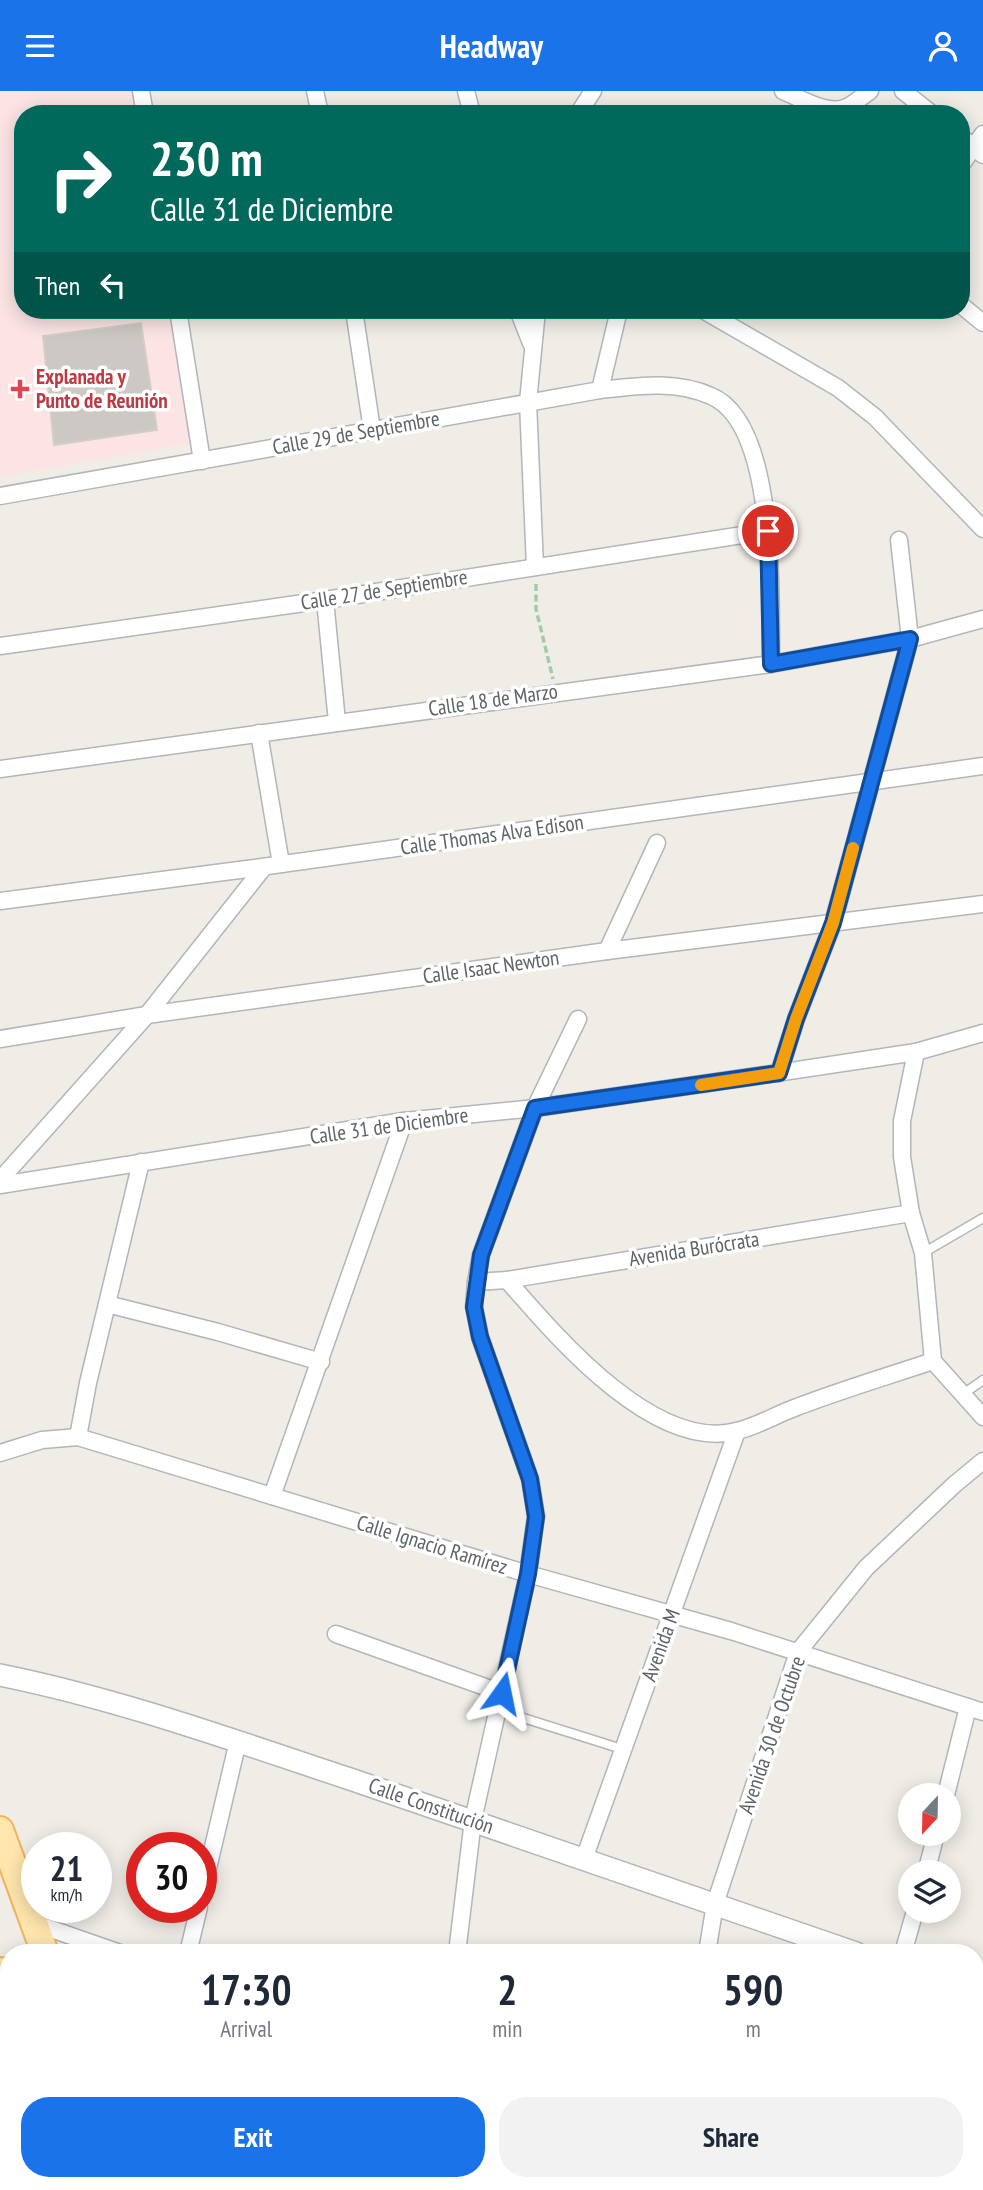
<!DOCTYPE html>
<html lang="en">
<head>
<meta charset="utf-8">
<style>
  :root { --surface:#fff; --page:#f2f2f3; --text:#1f2937; --muted:#747a83; --accent:#1a73e8 }
  body { margin:0; font-family:"PT Sans Narrow",sans-serif; background:var(--page); color:var(--text); height:100vh; display:flex; flex-direction:column; font-size:26px; white-space:nowrap }
  * { box-sizing:border-box; margin:0 }
  p { font-size:23px; color:var(--muted) }
  .icon { flex:none; width:38px; height:38px; fill:none; stroke:currentColor; stroke-width:2; stroke-linecap:round; stroke-linejoin:round }
  .map { position:relative; flex:1; overflow:hidden }
  .details { position:absolute; left:0px; top:1853px; width:984px; height:247px; display:flex; flex-direction:column; background:var(--surface); border-radius:28px 28px 0 0; box-shadow:0 4px 18px #0003 }
  .details>* { flex:none }
  .guide { position:absolute; left:14px; top:14px; width:956px; height:214px; border-radius:28px; box-shadow:0 4px 18px #0003; background:#00695c; color:#fff; overflow:hidden }
  .needle { width:46px; rotate:202deg }
  .buttons { position:absolute; left:898px; top:1692px; display:grid; gap:14px }
  .buttons a { display:grid; place-items:center; width:63px; height:63px; border-radius:50%; background:var(--surface); box-shadow:0 4px 18px #0003; font-size:35px }
  .speed { position:absolute; left:21px; top:1741px; display:flex; gap:14px; font-size:35px; font-weight:700; text-align:center }
  .speed>* { display:grid; place-content:center; width:91px; height:91px; border-radius:50%; background:var(--surface); box-shadow:0 4px 18px #0003; line-height:1 }
  .speed small { font-size:18px; font-weight:400 }
  .speed .limit { border:10px solid #d22; background:#fff; color:#111 }
  .pin { position:absolute; display:grid; place-items:center; width:60px; height:60px; color:#fff; margin:-30px; border:4px solid #fff; border-radius:50%; box-shadow:0 2px 7px #0007 }
  .me { position:absolute; width:77px; margin:-38px; rotate:12deg; stroke-linejoin:round; filter:drop-shadow(0 0 5px #0008) }
  .turn { display:flex; align-items:center; gap:24px; height:147px; padding:0 21px; font-size:32px }
  .turn .icon { width:91px; height:91px; stroke-width:2.5 }
  .turn b { display:block; font-size:49px; line-height:60px }
  .then { display:flex; align-items:center; height:66px; padding:0 21px; background:#0003; gap:14px; font-size:26px }
  .eta { display:flex; justify-content:space-evenly; align-items:center; height:119px; text-align:center }
  .eta b { font-size:42px; font-weight:800; line-height:49px }
  .button { display:flex; gap:14px; margin-top:auto; padding:14px 21px }
  .button a { flex:1; height:80px; border-radius:28px; background:var(--accent); color:#fff; font-size:28px; font-weight:800; line-height:80px; text-align:center }
  .button a+a { background:var(--page); color:var(--text) }
  header { display:flex; justify-content:space-between; align-items:center; height:91px; padding:0 21px; background:var(--accent); color:#fff; font-size:32px; font-weight:800 }
  .map>svg:first-child { display:block }
  .medical { fill:#fce4e5 }
  .building { fill:#ccc8c4; stroke:#d5cec5; stroke-width:2 }
  .lines { fill:none; stroke-linecap:round; stroke-linejoin:round }
  .service-casing { stroke:#b2b5b9; stroke-width:11 }
  .minor-casing { stroke:#b2b5b9; stroke-width:19 }
  .tertiary-casing { stroke:#b2b5b9; stroke-width:24 }
  .primary-casing { stroke:#f3b35d; stroke-width:30 }
  .path { stroke:#9fcea5; stroke-width:3.5; stroke-dasharray:7 3.5; stroke-linecap:butt }
  .service { stroke:#fff; stroke-width:8 }
  .minor { stroke:#fff; stroke-width:16 }
  .tertiary { stroke:#fff; stroke-width:21 }
  .primary { stroke:#ffe6ad; stroke-width:26 }
  .route-casing { stroke:#114b97; stroke-width:18 }
  .route { stroke:#1a73e8; stroke-width:12 }
  .slow { stroke:#f59e0b; stroke-width:12 }
  .health-dot { fill:#e0444e; stroke:#fff; stroke-width:2.5 }
  .labels { text-anchor:middle; stroke-width:7; stroke-linejoin:round; paint-order:stroke }
  .health-label { font-size:21px; font-weight:bold; fill:#be3a42; stroke:#fff; text-anchor:start }
  .street-label { font-size:21px; fill:#5e6367; stroke:#fff }
</style>
</head>
<body>
<header><svg class="icon" aria-label="menu" viewBox="0 0 24 24"><path d="M4 6h16M4 12h16M4 18h16"/></svg>Headway<svg class="icon" aria-label="person" viewBox="0 0 24 24"><circle cx="12" cy="8" r="4"/><path d="M4 21q1-7 8-7t8 7"/></svg></header>
<div class="map">
<svg width="983" height="2099" viewBox="0 0 983 2099">
  <rect width="100%" height="100%" fill="#f0ede7"/>
  <polygon class="medical" points="0,0 132,0 135,23 23,23 23,219 169,219 192,352 0,386"/>
  <polygon class="building" points="141,232 157,339 54,354 43,245"/>
  <g class="lines">
    <g class="service-casing">
      <g id="service">
        <polyline points="923,1162 983,1127"/>
        <polyline points="963,1303 983,1289"/>
        <polyline points="498,1619 622,1658"/>
      </g>
    </g>
    <g class="minor-casing">
      <g id="minor">
        <polyline points="141,0 145,23"/>
        <polyline points="315,0 320,23"/>
        <polyline points="466,0 472,23"/>
        <path d="M783,0C800,7 828,25 847,16C855,12 863,5 870,0"/>
        <polyline points="903,0 932,23"/>
        <polyline points="578,23 593,0"/>
        <polyline points="961,46 983,64"/>
        <polyline points="961,74 983,43"/>
        <polyline points="961,214 983,232"/>
        <polyline points="178,219 202,370"/>
        <polyline points="354,219 372,339"/>
        <polyline points="518,219 531,252"/>
        <polyline points="703,219 838,297 875,326 983,438"/>
        <polyline points="600,299 619,219"/>
        <path d="M0,405L600,299C637,295 675,289 711,305C778,333 770,511 771,573"/>
        <polyline points="535,476 528,311 537,219"/>
        <polyline points="325,509 337,631"/>
        <polyline points="0,555 325,509 768,440"/>
        <polyline points="259,642 281,773"/>
        <polyline points="0,678 771,573 910,548 983,528"/>
        <polyline points="0,810 247,778 983,675"/>
        <polyline points="607,860 657,752"/>
        <polyline points="0,948 147,924 607,860 983,813"/>
        <polyline points="916,961 902,1030 902,1066 911,1122 923,1162 933,1270 983,1326"/>
        <polyline points="779,982 796,928 833,832 910,548 899,449"/>
        <polyline points="0,1089 147,924 264,776"/>
        <polyline points="0,1094 404,1030 535,1017 757,985 916,961 983,942"/>
        <path d="M507,1189C555,1244 654,1362 737,1340C758,1335 777,1323 797,1316C841,1299 888,1285 933,1270"/>
        <polyline points="476,1191 507,1189 911,1122"/>
        <polyline points="107,1213 218,1241 321,1271"/>
        <polyline points="78,1346 88,1292 141,1071"/>
        <polyline points="0,1362 42,1349 78,1346 528,1483 731,1540 983,1621"/>
        <polyline points="272,1405 404,1030"/>
        <polyline points="336,1543 502,1602"/>
        <polyline points="946,1704 968,1616"/>
        <polyline points="584,1768 737,1340"/>
        <polyline points="926,1782 936,1743"/>
        <polyline points="201,1807 238,1650"/>
        <polyline points="34,1832 120,1862"/>
        <polyline points="188,1862 199,1816"/>
        <polyline points="457,1862 473,1729 528,1483 536,1425 530,1388 480,1246 474,1216 476,1191 481,1164 535,1017 578,928"/>
        <polyline points="707,1862 715,1813 798,1561 866,1477 955,1393 983,1370"/>
        <polyline points="903,1862 915,1820"/>
        <polyline points="463,2091 466,2099"/>
        <polyline points="762,2091 784,2099"/>
        <polyline points="373,2099 385,2091"/>
        <polyline points="663,2099 664,2091"/>
        <polyline points="835,2099 838,2091"/>
      </g>
    </g>
    <g class="tertiary-casing">
      <g id="tertiary">
        <path d="M0,1584C119,1608 235,1650 350,1688C520,1745 688,1804 856,1862"/>
        <polyline points="975,1903 983,1906"/>
      </g>
    </g>
    <g class="primary-casing">
      <g id="primary">
        <polyline points="0,1739 45,1862"/>
        <polyline points="0,1880 9,1903"/>
        <polyline points="81,2091 84,2099"/>
        <polyline points="133,2091 136,2099"/>
      </g>
    </g>
    <polyline class="path" points="536,493 536,518 553,588"/>
    <use href="#service" class="service"/>
    <use href="#minor" class="minor"/>
    <use href="#tertiary" class="tertiary"/>
    <use href="#primary" class="primary"/>
  </g>
  <g class="lines">
    <g class="route-casing">
      <polyline id="route" points="502,1602 528,1483 536,1426 530,1388 480,1246 474,1216 481,1164 535,1017 779,982 796,928 833,832 910,548 771,573 768,440"/>
    </g>
    <use href="#route" class="route"/>
    <polyline class="slow" points="701,994 779,982 796,928 833,832 853,757"/>
  </g>
  <path class="health-dot" d="M16.5 287.5h7v7h7v7h-7v7h-7v-7h-7v-7h7z"/>
  <g class="labels">
    <g class="health-label">
      <text x="36" y="293">Explanada y<tspan x="36" dy="24">Punto de Reunión</tspan></text>
    </g>
    <g class="street-label">
      <text transform="translate(356 342) rotate(-10)" y="7">Calle 29 de Septiembre</text>
      <text transform="translate(384 499) rotate(-9)" y="7">Calle 27 de Septiembre</text>
      <text transform="translate(493 609) rotate(-8)" y="7">Calle 18 de Marzo</text>
      <text transform="translate(492 744) rotate(-8)" y="7">Calle Thomas Alva Edison</text>
      <text transform="translate(491 876) rotate(-8)" y="7">Calle Isaac Newton</text>
      <text transform="translate(389 1035) rotate(-8)" y="7">Calle 31 de Diciembre</text>
      <text transform="translate(694 1158) rotate(-9)" y="7">Avenida Burócrata</text>
      <text transform="translate(432 1454) rotate(17)" y="7">Calle Ignacio Ramírez</text>
      <text transform="translate(661 1554) rotate(-70)" y="7">Avenida M</text>
      <text transform="translate(772 1644) rotate(-71)" y="7">Avenida 30 de Octubre</text>
      <text transform="translate(431 1715) rotate(19)" y="7">Calle Constitución</text>
    </g>
  </g>
</svg>
<div class="buttons">
<a><svg class="needle" viewBox="-14 -14 28 28"><path d="M0-13l5 13h-10z" fill="#e53935"/><path d="M0 13l5-13h-10z" fill="#747a83"/></svg></a>
<a><svg class="icon" aria-label="layers" viewBox="0 0 24 24"><path d="M12 4l9 5-9 5-9-5zM3 14l9 5 9-5"/></svg></a>
</div>
<div class="speed"><div>21<small>km/h</small></div><div class="limit">30</div></div>
<div class="pin" style="left:768px;top:440px;background:#d93025"><svg class="icon" aria-label="arrive" viewBox="0 0 24 24"><path d="M6 21V4h12l-3 4 3 4H6"/></svg></div>
<svg class="me" style="left:502px;top:1602px" viewBox="-20 -20 40 40"><path d="M0-17L14 15 0 8-14 15z" fill="#1a73e8" stroke="#fff" stroke-width="4"/></svg>
<div class="guide">
<div class="turn"><svg class="icon" aria-label="right" viewBox="0 0 24 24"><path d="M7 20v-9h11M14 6l5 5-5 5"/></svg><div><b>230 m</b>Calle 31 de Diciembre</div></div>
<div class="then">Then<svg class="icon" aria-label="left" viewBox="0 0 24 24"><path d="M17 20v-9H6M10 6l-5 5 5 5"/></svg></div>
</div>
<section class="details">
<div class="eta">
<div><b>17:30</b><p>Arrival</p></div>
<div><b>2</b><p>min</p></div>
<div><b>590</b><p>m</p></div>
</div>
<div class="button"><a>Exit</a><a>Share</a></div>
</section>
</div>
</body>
</html>
